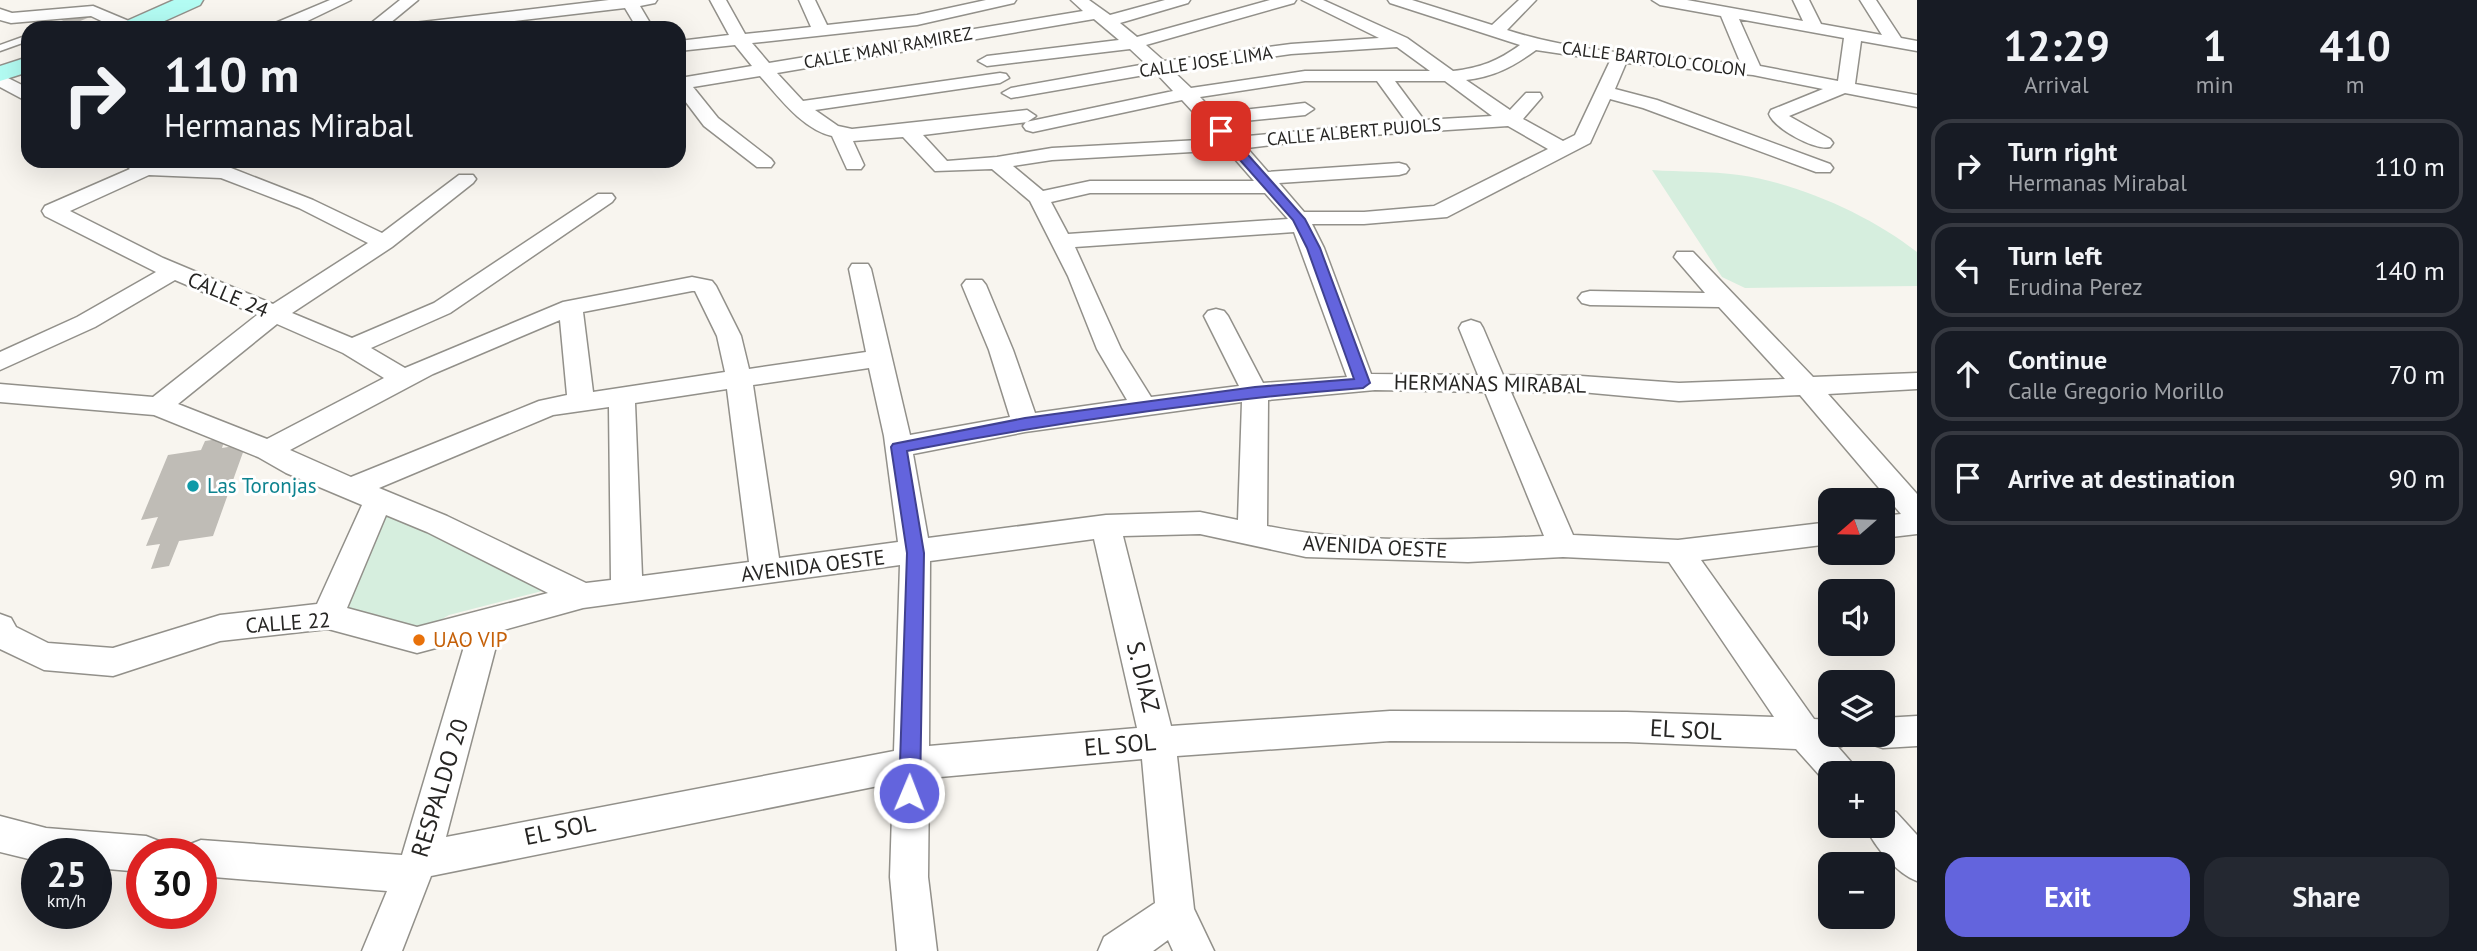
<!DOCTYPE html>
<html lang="en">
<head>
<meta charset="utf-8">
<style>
  :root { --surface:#171b24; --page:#242831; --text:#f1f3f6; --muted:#9ea1a6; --line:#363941; --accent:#6364dd }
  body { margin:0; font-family:"PT Sans",sans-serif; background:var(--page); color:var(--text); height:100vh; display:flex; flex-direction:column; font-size:26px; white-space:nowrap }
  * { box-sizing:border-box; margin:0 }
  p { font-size:23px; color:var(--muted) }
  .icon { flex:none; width:38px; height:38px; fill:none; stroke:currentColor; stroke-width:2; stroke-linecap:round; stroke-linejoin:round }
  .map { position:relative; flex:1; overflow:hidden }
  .drawer { display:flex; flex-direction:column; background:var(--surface); width:560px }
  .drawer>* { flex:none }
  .guide { position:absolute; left:21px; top:21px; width:665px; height:147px; border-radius:21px; box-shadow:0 7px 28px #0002; background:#171b24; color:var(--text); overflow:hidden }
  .needle { width:46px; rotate:250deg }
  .fabs { position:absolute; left:1818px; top:488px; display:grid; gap:14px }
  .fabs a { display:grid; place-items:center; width:77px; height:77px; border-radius:14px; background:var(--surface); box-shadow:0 7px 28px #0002; font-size:35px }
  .speed { position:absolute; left:21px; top:838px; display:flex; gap:14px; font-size:35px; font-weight:700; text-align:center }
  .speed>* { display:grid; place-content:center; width:91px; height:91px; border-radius:50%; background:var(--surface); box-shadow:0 7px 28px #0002; line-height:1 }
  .speed small { font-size:18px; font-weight:400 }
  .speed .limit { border:10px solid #d22; background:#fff; color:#111 }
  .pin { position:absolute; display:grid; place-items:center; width:60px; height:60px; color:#fff; margin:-30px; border-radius:14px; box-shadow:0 4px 10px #0006 }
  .me { position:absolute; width:77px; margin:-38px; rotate:1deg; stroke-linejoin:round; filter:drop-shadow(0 0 5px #0008) }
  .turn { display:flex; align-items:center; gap:24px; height:147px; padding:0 28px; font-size:32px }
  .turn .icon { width:91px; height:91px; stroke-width:2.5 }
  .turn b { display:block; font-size:49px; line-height:60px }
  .eta { display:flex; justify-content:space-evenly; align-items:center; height:119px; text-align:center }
  .eta b { font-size:42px; font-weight:700; line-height:49px }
  .action { display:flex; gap:14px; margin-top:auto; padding:14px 28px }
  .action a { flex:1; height:80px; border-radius:21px; background:var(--accent); color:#fff; font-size:28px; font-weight:700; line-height:80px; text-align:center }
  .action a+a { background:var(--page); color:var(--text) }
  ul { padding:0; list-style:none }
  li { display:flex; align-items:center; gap:21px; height:94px; margin:0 14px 10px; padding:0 14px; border:4px solid var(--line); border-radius:21px }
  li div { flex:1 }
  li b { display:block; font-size:26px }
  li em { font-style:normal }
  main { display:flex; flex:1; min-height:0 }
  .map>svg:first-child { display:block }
  .green { fill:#d6eede }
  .building { fill:#bfbcb6 }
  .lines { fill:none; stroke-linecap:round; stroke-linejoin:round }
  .lane-casing { stroke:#92908a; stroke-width:3 }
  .street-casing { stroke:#92908a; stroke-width:3 }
  .secondary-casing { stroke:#92908a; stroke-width:3 }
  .lane { fill:#fff; fill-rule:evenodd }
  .street { fill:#fff; fill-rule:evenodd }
  .secondary { fill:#b3fcf3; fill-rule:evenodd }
  .route { fill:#6364dd; stroke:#404190; stroke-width:2 }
  .culture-dot { fill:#0f9aa8; stroke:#fff; stroke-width:2.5 }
  .food-dot { fill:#e8710a; stroke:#fff; stroke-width:2.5 }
  .labels { text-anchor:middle; stroke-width:6; stroke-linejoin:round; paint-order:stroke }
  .far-street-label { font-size:18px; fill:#262523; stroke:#fff }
  .street-label { font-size:21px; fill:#262523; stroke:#fff }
  .culture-label { font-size:21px; fill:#0d838f; stroke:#fff; text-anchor:start }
  .food-label { font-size:21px; fill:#c56008; stroke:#fff; text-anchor:start }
  .near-street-label { font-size:24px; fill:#262523; stroke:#fff }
</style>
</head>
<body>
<main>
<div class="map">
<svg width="1917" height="951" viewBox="0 0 1917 951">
  <rect width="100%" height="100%" fill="#f8f5ef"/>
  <g class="green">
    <path d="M1652,170C1680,172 1710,171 1739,175C1798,183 1870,215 1917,252V286L1745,288L1722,277Z"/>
    <polygon points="384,513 550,589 449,615 420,632 342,605"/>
  </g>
  <g class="building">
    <polygon points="84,12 95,15 63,28 43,28"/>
    <polygon points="225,438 222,448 246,444 213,536 179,541 169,566 151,569 160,544 146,546 158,517 141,520 168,455 201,450 205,441"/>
  </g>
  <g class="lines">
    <g class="lane-casing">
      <polygon id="lane" points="28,35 28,41 0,51 0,45"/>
    </g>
    <g class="street-casing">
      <g id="street">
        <polygon points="330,0 351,0 293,28 271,28 273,24"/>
        <polygon points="400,0 418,0 384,28 365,28"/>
        <polygon points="609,0 657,0 655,3 640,6 653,28 637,28 625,8 456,28 406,28 414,23"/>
        <path d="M710,0H726L745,34L811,27L799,0H815L827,25L917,15L986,0H1016L1014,3L917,25L752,43L769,63L1083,11L1071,0H1089L1110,15L1165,0H1190L1188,3L1120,23L1137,37L1270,0H1296L1294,3L1146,45L1164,61L1291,44L1379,38L1302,0H1323L1407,38L1453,71C1480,68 1498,61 1520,45L1390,3L1388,0H1412L1492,25L1519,0H1536L1507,30C1581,54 1664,56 1741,64L1721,16L1660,5L1652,0H1687L1803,21L1793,0H1809L1821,24L1882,35L1860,0H1876L1901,38L1917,41V51L1861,41L1855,84L1917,95V107L1845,93L1789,116L1830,139L1833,143L1830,147C1815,151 1774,128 1769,114L1771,110L1823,89L1753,75L1626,63L1615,89L1657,100L1830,164L1833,168L1830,172H1816L1643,108L1610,99L1590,143L1447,217L1364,224H1312L1324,248L1371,374L1478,375L1459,328L1462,323L1471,320L1480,323L1483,328L1503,375L1581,376L1679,383L1785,379L1719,307L1590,305L1582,303L1578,298L1582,293L1590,291L1705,293L1674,257L1677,252H1693L1813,377L1917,373V389L1828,394L1917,494V534L1883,538V516L1901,514L1800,395L1679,401L1581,392H1511L1573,535L1678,540L1830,522V544L1701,560L1814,719L1830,720V735H1847L1842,746L1838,747L1852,763L1857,774H1830V787L1796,749L1627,742L1390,741L1177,756L1194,909L1214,951H1173L1168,940L1153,951H1098L1104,937L1155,903L1142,759L929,778L928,877L937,951H897L890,877L893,783L431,876L402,951H362L387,891L201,876V854H184L188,845L201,840L402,855L466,640L417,653L328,629L220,641L113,676L44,670L0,649V614L11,618L16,627L48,643L113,648L220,615L317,604L362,505L286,473L258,457L154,415L0,402V384L153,397L257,315L175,280L95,327L0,370V352L77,317L156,272L45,216L42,211L45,206L130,169L120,161L231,168L313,200L382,233L459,175H473L476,179L473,183L392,247L292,313L352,338L434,303L598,194H612L615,198L612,202L450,313L371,348L405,368L563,302L692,277L712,281L716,286L741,336L749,369L866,352L849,269L852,264H868L871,269L910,435L1010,417L989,350L962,285L966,280H982L986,285L1013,350L1035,413L1127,400L1097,349L1068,276L1030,201L992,169L935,171L903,137L853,141L864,165L861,169H847L832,136C802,129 779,97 760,76L693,87L718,118L771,159L774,163L771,167H757L704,126L679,93V76L686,77L752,66L735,45L679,51V41L729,35ZM1094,19L1119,40L987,56L978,61L987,66L1130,49L1146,64L1011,88L1002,93L1011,98L1156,73L1173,91L1026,122L1023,126L1026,130L1033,132L1182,100L1218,139L1052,148L997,157L947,161L923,135L1027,122L1036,116L1027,110L852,129L838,126L815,110L1000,83L1009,78L1006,74L1000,73L803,101L777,73ZM1739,19L1844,38L1838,81L1760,66ZM1397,47L1430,71H1305L1191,88L1173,71L1291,54ZM1536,50L1610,61L1575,135L1563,141L1523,119L1542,97L1540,93H1526L1510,110L1466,80C1494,77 1514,66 1536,50ZM1305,81H1377L1406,121L1237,137L1224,123L1305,115L1314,109L1305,103L1215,113L1200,97ZM1395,81H1445L1492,116L1424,120ZM1508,126L1548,149L1434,206L1364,212H1304L1279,183L1399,175L1406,173L1409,169L1406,165L1399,163L1268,172L1247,148L1342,137ZM1227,150L1254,181H1090L1043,191L1013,166L1052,160ZM149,175L221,178L299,208L368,243L273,304L163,258L70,211ZM1090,193H1265L1288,219L1068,234L1051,202ZM1294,232L1347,377L1263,383L1228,316L1224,311L1216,309L1208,311L1204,316L1239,386L1151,397L1121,349L1075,247ZM692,291H695L717,336L725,372L593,392L583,312ZM560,320L567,395L539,401L351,477L290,450L433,374ZM277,324L343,353L384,378L267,439L178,404ZM869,368L884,436L898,542L779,558L753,385ZM727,389L749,562L642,576L635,403ZM1375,390L1485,392L1544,536C1457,540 1352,544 1267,526L1268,400ZM1242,402L1238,520L1200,512L1106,515L928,538L913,454L1025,432ZM609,407L611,580L586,583L447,516L379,488L553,415ZM386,515L427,532L548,593L417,627L347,608ZM1200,534L1306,557L1468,562L1563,557L1669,562L1774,717L1627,712L1390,711L1171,726L1123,536ZM1094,539L1137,728L929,746L930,561ZM900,565L894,751L446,837L500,631L583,608Z"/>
        <polygon points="93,6 136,24 138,28 116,28 91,16 11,23 0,20 0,9 12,13"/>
        <polygon points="0,74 28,88 28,102 0,87"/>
        <polygon points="1917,716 1917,746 1883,748 1871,744 1867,735 1883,735 1883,718"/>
        <path d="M1883,807L1896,812L1917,835V881C1896,873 1875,847 1865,826H1883Z"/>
        <polygon points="0,816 46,828 146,836 159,841 165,854 142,854 142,872 96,868 96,854 37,854 37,861 0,852"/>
      </g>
    </g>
    <g class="secondary-casing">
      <g id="secondary">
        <polygon points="174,0 203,0 200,5 149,28 119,28 122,23"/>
        <polygon points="28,57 28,72 0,81 0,66"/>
      </g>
    </g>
    <use href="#lane" class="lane"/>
    <use href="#street" class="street"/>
    <use href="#secondary" class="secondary"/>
  </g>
  <path class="route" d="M1217,129H1225L1305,219L1320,248L1370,383L1363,388C1209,400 1058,422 907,451L924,553L920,793L917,800L909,802L902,800L899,793L907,553L891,447L893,444L1025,418L1255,387L1354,379L1307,248L1293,220L1217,134Z"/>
  <circle class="culture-dot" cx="193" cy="486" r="7"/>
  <circle class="food-dot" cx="419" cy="640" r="7"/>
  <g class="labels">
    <g class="far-street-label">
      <text transform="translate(888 48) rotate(-10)" y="6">CALLE MANI RAMIREZ</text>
      <text transform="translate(1654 59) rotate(7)" y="6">CALLE BARTOLO COLON</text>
      <text transform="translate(1206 62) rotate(-8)" y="6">CALLE JOSE LIMA</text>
      <text transform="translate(1354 132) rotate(-5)" y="6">CALLE ALBERT PUJOLS</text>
    </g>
    <g class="street-label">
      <text transform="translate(228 295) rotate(23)" y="7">CALLE 24</text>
      <text transform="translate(1490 384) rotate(1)" y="7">HERMANAS MIRABAL</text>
      <text transform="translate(1375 547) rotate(3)" y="7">AVENIDA OESTE</text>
      <text transform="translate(813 566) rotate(-7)" y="7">AVENIDA OESTE</text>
      <text transform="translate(288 623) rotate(-4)" y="7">CALLE 22</text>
    </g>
    <g class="culture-label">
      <text x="207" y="493">Las Toronjas</text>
    </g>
    <g class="food-label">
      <text x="433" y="647">UAO VIP</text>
    </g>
    <g class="near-street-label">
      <text transform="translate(1143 677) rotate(76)" y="8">S. DIAZ</text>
      <text transform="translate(1686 730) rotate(3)" y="8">EL SOL</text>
      <text transform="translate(1120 745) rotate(-5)" y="8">EL SOL</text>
      <text transform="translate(440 788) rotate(-73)" y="8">RESPALDO 20</text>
      <text transform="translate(560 830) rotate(-12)" y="8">EL SOL</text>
    </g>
  </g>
</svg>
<div class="fabs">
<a><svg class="needle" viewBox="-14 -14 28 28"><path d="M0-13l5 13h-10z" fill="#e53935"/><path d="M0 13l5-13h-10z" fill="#9ea1a6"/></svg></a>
<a><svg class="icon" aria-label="sound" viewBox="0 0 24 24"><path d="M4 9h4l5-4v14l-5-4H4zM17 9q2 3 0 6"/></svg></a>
<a><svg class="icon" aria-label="layers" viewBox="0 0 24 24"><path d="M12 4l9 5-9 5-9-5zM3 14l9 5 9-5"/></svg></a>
<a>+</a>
<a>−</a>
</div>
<div class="speed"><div>25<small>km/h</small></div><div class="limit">30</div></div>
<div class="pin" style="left:1221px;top:131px;background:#d93025"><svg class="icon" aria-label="arrive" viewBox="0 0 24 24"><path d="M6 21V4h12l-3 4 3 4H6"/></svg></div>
<svg class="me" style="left:909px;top:793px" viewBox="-20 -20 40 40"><circle r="17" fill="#6364dd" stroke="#fff" stroke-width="3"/><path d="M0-11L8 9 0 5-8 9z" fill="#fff"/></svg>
<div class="guide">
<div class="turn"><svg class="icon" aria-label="right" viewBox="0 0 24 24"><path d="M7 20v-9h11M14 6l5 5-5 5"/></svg><div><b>110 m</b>Hermanas Mirabal</div></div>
</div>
</div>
<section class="drawer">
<div class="eta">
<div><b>12:29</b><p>Arrival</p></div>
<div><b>1</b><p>min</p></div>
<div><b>410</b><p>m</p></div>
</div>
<ul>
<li><svg class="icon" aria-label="right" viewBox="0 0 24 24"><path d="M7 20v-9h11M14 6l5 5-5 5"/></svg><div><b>Turn right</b><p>Hermanas Mirabal</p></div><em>110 m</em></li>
<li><svg class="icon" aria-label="left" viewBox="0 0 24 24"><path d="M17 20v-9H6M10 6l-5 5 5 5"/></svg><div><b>Turn left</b><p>Erudina Perez</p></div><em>140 m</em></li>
<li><svg class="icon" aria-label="ahead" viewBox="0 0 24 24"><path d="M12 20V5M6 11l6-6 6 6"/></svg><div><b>Continue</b><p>Calle Gregorio Morillo</p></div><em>70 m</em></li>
<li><svg class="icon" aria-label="arrive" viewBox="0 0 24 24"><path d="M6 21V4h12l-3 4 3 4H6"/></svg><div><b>Arrive at destination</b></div><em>90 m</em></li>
</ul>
<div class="action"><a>Exit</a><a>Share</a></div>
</section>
</main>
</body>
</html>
